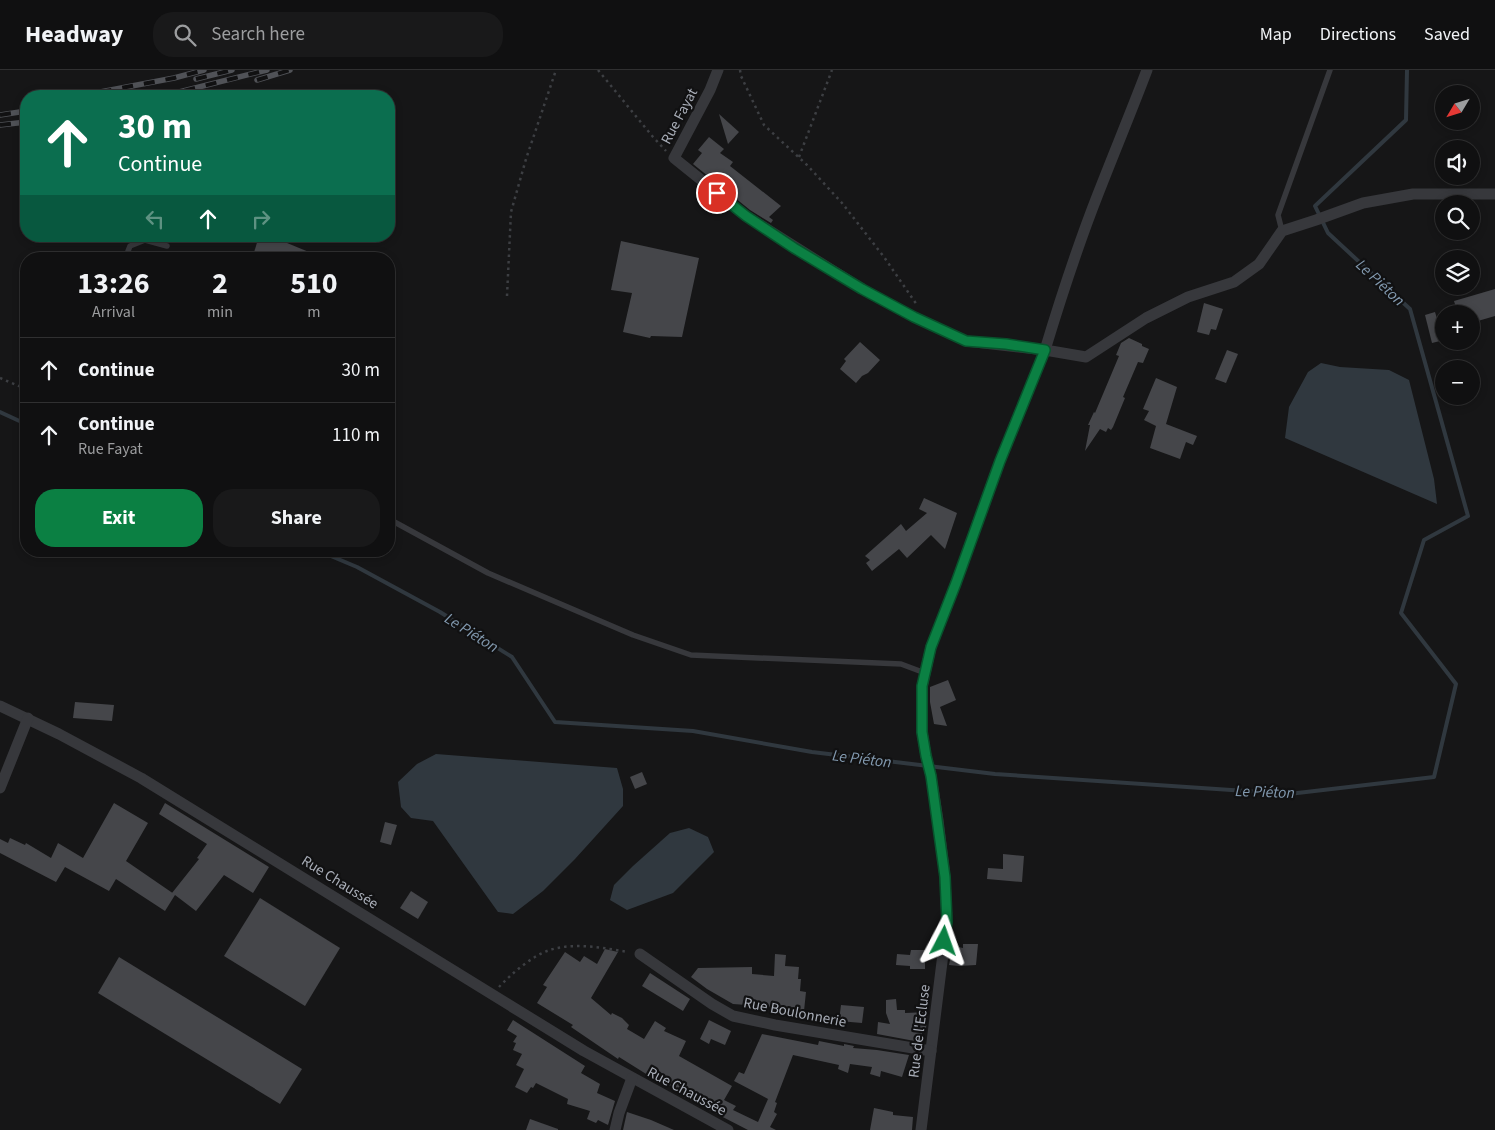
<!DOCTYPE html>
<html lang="en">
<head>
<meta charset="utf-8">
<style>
  :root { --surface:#101011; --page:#19191a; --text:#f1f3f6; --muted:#9c9d9f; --line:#303031; --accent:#0b8043 }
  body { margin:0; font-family:"Source Sans 3",sans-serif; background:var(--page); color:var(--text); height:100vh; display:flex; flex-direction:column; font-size:19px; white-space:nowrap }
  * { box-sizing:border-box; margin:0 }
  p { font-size:16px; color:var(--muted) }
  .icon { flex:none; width:28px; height:28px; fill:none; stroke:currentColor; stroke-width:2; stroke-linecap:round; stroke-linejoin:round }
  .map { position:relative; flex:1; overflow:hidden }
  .details { position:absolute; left:20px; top:182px; width:375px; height:305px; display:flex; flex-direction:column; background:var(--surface); border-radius:20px; box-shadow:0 2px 8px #0003,0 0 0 1px var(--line) }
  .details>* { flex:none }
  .top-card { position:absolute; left:20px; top:20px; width:375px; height:152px; border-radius:20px; box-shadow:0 2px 8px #0003,0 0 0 1px var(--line); background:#0b6e4f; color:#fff; overflow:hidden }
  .needle { width:32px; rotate:232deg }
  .fabs { position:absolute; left:1435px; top:15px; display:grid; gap:10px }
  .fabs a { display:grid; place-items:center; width:45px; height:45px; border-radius:50%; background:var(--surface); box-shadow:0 2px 8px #0003,0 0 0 1px var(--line); font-size:25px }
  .pin { position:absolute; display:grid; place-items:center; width:42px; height:42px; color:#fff; margin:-21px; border:2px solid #fff; border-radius:50%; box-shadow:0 1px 5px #0007 }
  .me { position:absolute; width:55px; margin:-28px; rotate:4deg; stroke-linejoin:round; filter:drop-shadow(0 0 4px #0008) }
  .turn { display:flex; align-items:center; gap:18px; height:105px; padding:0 15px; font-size:22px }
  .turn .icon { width:65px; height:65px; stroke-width:2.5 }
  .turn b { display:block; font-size:35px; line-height:42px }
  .lanes { display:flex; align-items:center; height:48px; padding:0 15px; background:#0003; justify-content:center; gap:25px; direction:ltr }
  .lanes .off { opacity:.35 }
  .eta { display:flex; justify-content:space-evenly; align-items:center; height:85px; text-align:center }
  .eta b { font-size:30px; font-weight:700; line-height:35px }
  .primary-button { display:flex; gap:10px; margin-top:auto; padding:10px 15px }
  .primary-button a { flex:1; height:58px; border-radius:20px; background:var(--accent); color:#fff; font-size:20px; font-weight:700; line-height:58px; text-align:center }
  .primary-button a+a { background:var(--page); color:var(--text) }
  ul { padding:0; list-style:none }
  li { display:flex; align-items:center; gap:15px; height:65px; padding:0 15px; border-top:1px solid var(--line) }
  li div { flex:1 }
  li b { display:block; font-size:19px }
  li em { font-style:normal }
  header { display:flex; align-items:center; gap:30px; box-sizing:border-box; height:70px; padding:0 25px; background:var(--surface); border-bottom:1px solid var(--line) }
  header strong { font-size:24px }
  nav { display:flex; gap:28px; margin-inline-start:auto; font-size:18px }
  .search { width:350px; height:45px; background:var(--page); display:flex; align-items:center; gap:12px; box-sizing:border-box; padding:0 18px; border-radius:20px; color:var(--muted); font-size:19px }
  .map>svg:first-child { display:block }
  .water { fill:#30383f }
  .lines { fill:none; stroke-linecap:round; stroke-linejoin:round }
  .stream { stroke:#30383f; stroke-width:4 }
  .building { fill:#45464a }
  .path { stroke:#3d3f43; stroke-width:2.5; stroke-dasharray:2.5 4; stroke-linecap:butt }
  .service { stroke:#37383c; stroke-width:5.5 }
  .minor { stroke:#37383c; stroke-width:11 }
  .rail-casing { stroke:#505257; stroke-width:5.5 }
  .rail { stroke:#111112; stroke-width:4; stroke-dasharray:11; stroke-linecap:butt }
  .route-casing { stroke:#07532c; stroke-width:12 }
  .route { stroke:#0b8043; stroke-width:9 }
  .labels { text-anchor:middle; stroke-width:4.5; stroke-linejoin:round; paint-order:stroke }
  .street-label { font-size:15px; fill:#a8adb7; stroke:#111112 }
  .water-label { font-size:16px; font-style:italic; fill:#8299af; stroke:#111112 }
</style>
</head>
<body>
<header>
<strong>Headway</strong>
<div class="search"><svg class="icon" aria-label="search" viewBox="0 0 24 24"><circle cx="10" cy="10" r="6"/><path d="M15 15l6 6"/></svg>Search here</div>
<nav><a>Map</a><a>Directions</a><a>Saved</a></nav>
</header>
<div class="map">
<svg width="1495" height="1060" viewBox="0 0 1495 1060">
  <rect width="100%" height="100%" fill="#161617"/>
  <g class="water">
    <polygon points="1321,293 1340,297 1389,300 1409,310 1434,409 1437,434 1285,368 1289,337 1308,302"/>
    <polygon points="436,684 617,698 623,719 623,736 575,789 543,821 513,844 498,842 433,751 411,748 401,737 398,712 417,694"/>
    <polygon points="689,758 708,767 714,782 673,823 627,840 610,830 614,815 633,796 670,763"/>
  </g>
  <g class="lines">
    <g class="stream">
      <polyline points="0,342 26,354"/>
      <polyline points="319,481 357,497 440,542 512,587 555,652 693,661 812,682 995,704 1289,724 1434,707 1456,614 1401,543 1424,470 1468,446 1410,239 1328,163 1315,136 1406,50 1407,0"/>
    </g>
  </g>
  <g class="building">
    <polygon points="719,44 739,62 728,74"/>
    <polygon points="709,67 724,79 720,83 733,92 730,96 781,136 769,147 773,150 771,153 750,140 693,94 702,83 698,80"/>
    <polygon points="259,166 270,166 326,189 252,189"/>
    <polygon points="621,171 699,188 682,267 651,266 650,268 623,262 632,223 611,220"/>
    <polygon points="1495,219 1495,246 1471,253 1471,244 1458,244 1454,231"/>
    <polygon points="1204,233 1223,239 1216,260 1211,259 1209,265 1197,262"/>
    <polygon points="1435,242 1439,255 1444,253 1444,270 1432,273 1425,245"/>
    <polygon points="1129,268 1142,274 1142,276 1149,279 1143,293 1138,292 1123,327 1125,328 1113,357 1111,360 1108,358 1106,362 1100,359 1085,381 1090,355 1088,355 1094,342 1095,343 1119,286 1116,285 1121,273"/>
    <polygon points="860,272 880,290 868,303 862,306 856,313 840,299 846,291 844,289"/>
    <polygon points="1227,280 1238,284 1226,313 1215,309"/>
    <polygon points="1156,308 1177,317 1166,354 1197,366 1193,375 1186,372 1180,389 1150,378 1156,356 1144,350 1149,341 1143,339"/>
    <polygon points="924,428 957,443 945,479 931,465 907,488 899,479 872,501 866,493 870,490 865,486 901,454 906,461 927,443 919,439"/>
    <polygon points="948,610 956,630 940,637 947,656 934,654 930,632 930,617"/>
    <polygon points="75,632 114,635 112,651 73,648"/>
    <polygon points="642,702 647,714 635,719 630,707"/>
    <polygon points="114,733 148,753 126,791 174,824 172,823 199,789 197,788 207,774 159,744 165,733 269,797 253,823 224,805 196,841 175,825 165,841 116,809 109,821 65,797 56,812 0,783 0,769 8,773 10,768 25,775 26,773 51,788 58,773 83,788"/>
    <polygon points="385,752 397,755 391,775 380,772"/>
    <polygon points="1003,784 1024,786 1022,812 987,809 988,798 1003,799"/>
    <polygon points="411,821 428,832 418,849 400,838"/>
    <polygon points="260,828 340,878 305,936 224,886"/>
    <polygon points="963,874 978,874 976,895 959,896 949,895 953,876 963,878"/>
    <polygon points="605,879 618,882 591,928 611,945 612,943 622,948 629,955 627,959 644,969 655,951 666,958 664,961 686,971 679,986 732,1016 724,1030 736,1036 733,1040 758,1052 768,1029 770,1030 734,1011 739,1002 744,1004 762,964 818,975 819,971 844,976 844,974 854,976 853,978 877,980 909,985 902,1007 881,1001 880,1007 870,1004 872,997 850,994 848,1003 838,999 839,995 793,985 775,1032 777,1033 774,1042 777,1044 770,1057 776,1060 748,1060 682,1026 684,1023 652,1006 651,1007 619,987 618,989 571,957 573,955 537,933 547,917 543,915 565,882 580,892 584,886 597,894"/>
    <polygon points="911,880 925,880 925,899 910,899 910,896 896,895 897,884 910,885"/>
    <polygon points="775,884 786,885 785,896 799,897 798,909 801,909 800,921 806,922 804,941 773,937 733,934 707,919 691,907 698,898 752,897 752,904 774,906"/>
    <polygon points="119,887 302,999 280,1034 98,923"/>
    <polygon points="650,903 690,929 683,941 642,916"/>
    <polygon points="896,929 897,940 905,940 905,943 928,942 926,958 923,958 920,972 877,964 878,952 890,954 886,943 886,930"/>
    <polygon points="841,935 864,937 862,953 839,951"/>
    <polygon points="513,950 585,996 581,1003 600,1014 597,1023 615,1031 608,1055 598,1050 596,1053 587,1049 590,1041 567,1034 568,1029 536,1013 533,1018 531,1017 527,1023 515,1017 524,999 516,995 522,984 513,980 516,973 513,972 517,966 507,960"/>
    <polygon points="709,950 731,961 725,975 711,969 709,974 700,969"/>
    <polygon points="874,1038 893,1042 893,1045 913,1047 912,1060 870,1060"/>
    <polygon points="627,1042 651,1050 674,1060 623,1060"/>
    <polygon points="530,1049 558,1059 558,1060 526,1060"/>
  </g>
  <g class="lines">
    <g class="path">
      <polyline points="598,0 653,67 666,81"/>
      <polyline points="740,0 741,6 764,55 807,95 842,133 884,187 917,235"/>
      <polyline points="799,87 832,0"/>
      <polyline points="507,226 511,142 526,89 556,0"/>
      <polyline points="0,308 26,319"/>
      <path d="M499,917C511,904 533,885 550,880C574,872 604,878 628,882"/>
    </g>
    <g class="service">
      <polyline points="1282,161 1278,145 1330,0"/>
      <polyline points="125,189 130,176 145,170 167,176"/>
      <polyline points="389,449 488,503 633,565 691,585 901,594 925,603"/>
    </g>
    <g class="minor">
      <polyline points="718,0 710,20 674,88 746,146 862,219 914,247 966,271 1045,280 1000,391 956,513 931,577 922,617 922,662 926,686 931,706 938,750 945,807 947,852 921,1060"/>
      <path d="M1147,0C1131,42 1114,83 1098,124C1078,175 1061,227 1045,280L1086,287L1146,248L1188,227L1234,212L1259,194L1282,161L1316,150L1363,133L1413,124H1495"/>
      <polyline points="0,636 59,664 141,708 584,981 728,1060"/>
      <polyline points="0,718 28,648"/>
      <polyline points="640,884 712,934 733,946 775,955 931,981"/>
      <polyline points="615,1060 619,1043 632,1008"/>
    </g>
    <g class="rail-casing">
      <g id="rail">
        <polyline points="196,9 232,0"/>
        <polyline points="257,10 290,0"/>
        <polyline points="79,26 174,8 204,0"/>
        <polyline points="163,26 267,0"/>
        <polyline points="0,45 26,41"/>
        <polyline points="0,55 26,52"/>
      </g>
    </g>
    <use href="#rail" class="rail"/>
  </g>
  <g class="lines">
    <g class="route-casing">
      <polyline id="route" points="717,123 746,146 794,178 862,219 914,247 966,271 1006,274 1045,280 1000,391 956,513 931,577 922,616 922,662 926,686 931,706 945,807 947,852 944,871"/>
    </g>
    <use href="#route" class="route"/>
  </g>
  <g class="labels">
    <g class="street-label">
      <text transform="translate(679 46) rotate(-62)" y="5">Rue Fayat</text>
      <text transform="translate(340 812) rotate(32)" y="5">Rue Chaussée</text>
      <text transform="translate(795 942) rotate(11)" y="5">Rue Boulonnerie</text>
      <text transform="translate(919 961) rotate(-83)" y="5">Rue de l'Ecluse</text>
      <text transform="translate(687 1021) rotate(28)" y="5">Rue Chaussée</text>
    </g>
    <g class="water-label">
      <text transform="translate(1381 212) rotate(43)" y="6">Le Piéton</text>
      <text transform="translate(472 562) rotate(32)" y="6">Le Piéton</text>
      <text transform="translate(862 688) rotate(7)" y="6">Le Piéton</text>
      <text transform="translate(1265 721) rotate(2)" y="6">Le Piéton</text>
    </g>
  </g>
</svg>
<div class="fabs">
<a><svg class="needle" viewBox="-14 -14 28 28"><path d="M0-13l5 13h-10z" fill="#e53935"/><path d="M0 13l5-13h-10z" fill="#9c9d9f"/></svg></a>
<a><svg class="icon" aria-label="sound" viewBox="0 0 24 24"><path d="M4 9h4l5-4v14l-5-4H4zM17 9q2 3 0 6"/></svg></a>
<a><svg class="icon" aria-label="search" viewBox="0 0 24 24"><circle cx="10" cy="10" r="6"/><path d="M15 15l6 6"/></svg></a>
<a><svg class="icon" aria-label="layers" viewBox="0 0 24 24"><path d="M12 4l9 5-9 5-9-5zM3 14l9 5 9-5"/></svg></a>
<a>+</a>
<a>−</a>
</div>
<div class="pin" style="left:717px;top:123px;background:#d93025"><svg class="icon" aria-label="arrive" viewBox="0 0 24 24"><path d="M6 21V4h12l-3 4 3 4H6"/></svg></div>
<svg class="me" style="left:944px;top:871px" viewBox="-20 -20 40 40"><path d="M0-17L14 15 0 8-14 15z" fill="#0b8043" stroke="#fff" stroke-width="4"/></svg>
<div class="top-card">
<div class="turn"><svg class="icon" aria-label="ahead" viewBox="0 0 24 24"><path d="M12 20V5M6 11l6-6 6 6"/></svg><div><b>30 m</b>Continue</div></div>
<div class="lanes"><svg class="icon off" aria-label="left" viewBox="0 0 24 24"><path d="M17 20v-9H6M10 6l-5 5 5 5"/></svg><svg class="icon" aria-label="ahead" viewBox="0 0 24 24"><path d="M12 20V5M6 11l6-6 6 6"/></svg><svg class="icon off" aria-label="right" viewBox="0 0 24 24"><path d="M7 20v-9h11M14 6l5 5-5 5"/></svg></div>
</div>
<section class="details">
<div class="eta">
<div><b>13:26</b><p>Arrival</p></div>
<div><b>2</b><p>min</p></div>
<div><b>510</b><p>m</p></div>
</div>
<ul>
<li><svg class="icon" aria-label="ahead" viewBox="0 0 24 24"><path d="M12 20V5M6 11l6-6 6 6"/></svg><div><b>Continue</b></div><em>30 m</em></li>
<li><svg class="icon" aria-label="ahead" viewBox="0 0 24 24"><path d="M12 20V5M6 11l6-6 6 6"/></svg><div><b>Continue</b><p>Rue Fayat</p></div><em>110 m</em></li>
</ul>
<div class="primary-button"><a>Exit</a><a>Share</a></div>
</section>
</div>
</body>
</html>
